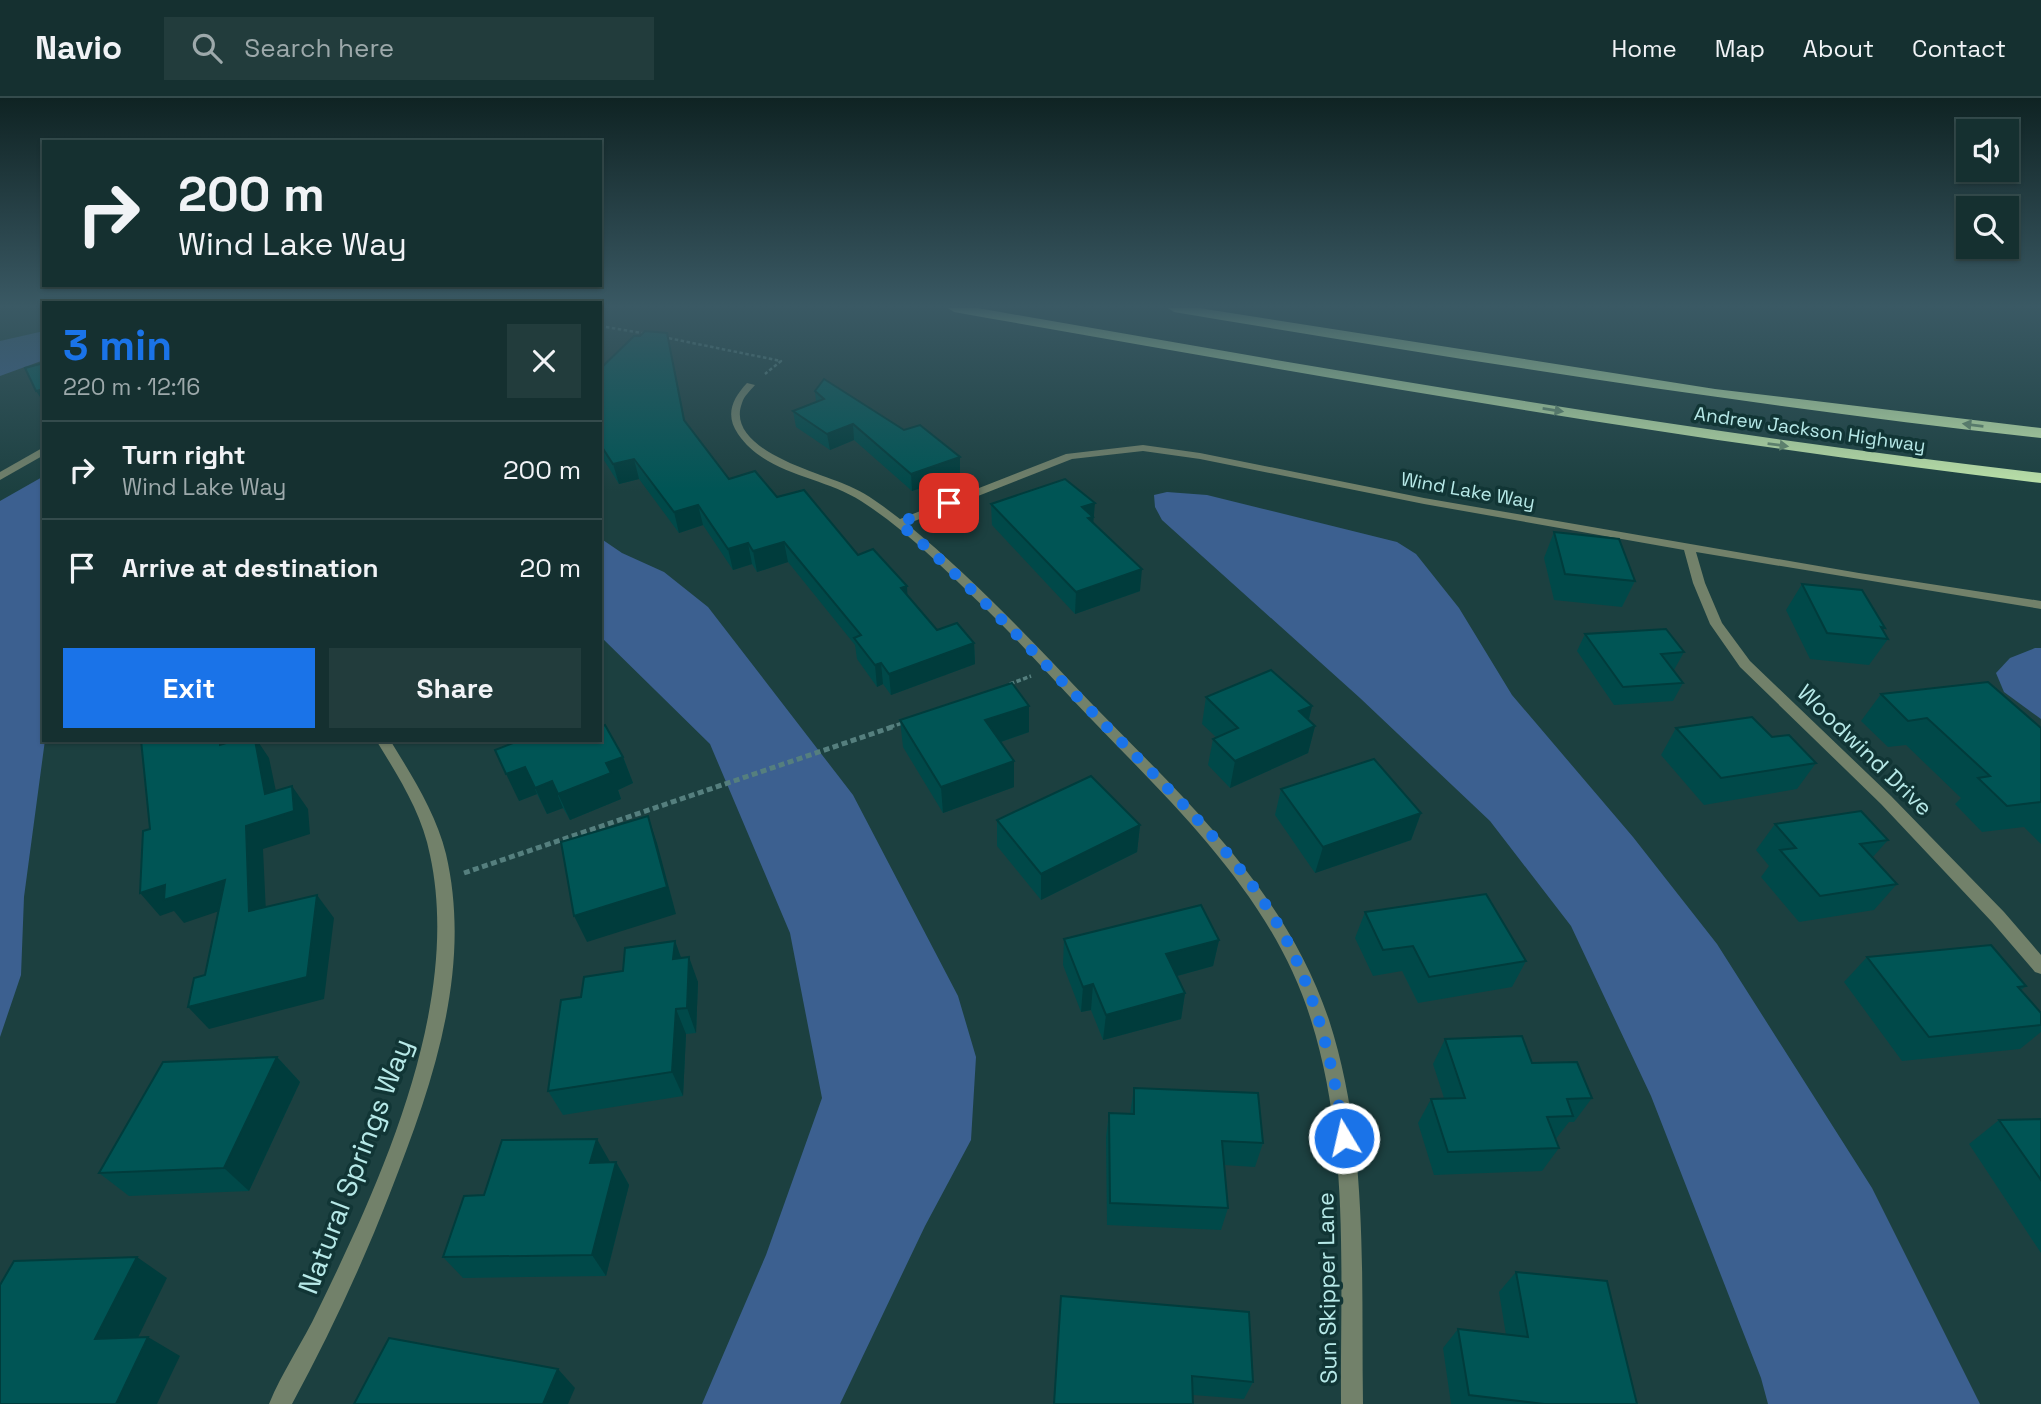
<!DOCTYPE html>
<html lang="en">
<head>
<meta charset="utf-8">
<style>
  :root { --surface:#153030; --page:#223c3c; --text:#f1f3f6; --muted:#9da9ab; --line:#344b4c; --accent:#1a73e8 }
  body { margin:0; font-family:"Space Grotesk",sans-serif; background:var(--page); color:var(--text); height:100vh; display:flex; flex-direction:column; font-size:26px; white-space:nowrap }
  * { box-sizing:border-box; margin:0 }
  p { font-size:23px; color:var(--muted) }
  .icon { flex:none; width:38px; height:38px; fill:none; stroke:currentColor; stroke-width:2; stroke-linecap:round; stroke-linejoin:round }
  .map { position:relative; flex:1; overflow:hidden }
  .drawer { position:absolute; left:42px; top:203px; width:560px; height:441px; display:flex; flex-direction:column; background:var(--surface); border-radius:0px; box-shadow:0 2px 5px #0004,0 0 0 2px var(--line) }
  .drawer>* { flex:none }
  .guide { position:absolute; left:42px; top:42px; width:560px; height:147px; border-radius:0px; box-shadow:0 2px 5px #0004,0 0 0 2px var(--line); background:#153030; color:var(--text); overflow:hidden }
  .buttons { position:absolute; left:1956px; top:21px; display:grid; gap:14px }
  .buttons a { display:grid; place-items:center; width:63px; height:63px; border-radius:0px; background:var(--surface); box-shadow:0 2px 5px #0004,0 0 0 2px var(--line); font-size:35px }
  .pin { position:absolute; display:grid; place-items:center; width:60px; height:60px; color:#fff; margin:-30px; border-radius:14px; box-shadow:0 4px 10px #0006 }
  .me { position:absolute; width:77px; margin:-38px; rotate:351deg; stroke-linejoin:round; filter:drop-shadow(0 0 5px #0008) }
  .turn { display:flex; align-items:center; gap:24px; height:147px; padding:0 21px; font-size:32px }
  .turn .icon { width:91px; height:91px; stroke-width:2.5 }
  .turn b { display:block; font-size:49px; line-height:60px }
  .round { display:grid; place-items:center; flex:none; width:74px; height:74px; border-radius:0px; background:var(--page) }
  .summary { display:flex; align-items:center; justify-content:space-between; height:119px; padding:0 21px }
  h1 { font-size:42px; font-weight:600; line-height:52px; color:var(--accent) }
  .action { display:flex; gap:14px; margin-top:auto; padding:14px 21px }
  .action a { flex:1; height:80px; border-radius:0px; background:var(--accent); color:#fff; font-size:28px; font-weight:600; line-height:80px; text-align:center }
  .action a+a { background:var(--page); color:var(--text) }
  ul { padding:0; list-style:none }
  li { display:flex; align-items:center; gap:21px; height:98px; padding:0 21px; border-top:2px solid var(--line) }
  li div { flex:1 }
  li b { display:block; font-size:26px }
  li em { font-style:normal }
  header { display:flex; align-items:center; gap:42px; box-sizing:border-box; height:98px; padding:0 35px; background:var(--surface); border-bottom:2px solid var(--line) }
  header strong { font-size:33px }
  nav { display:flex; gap:38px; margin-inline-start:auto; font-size:24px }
  .search { width:490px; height:63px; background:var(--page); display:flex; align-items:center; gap:18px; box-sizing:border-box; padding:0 24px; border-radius:0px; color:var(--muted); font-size:26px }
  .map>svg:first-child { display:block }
  .water { fill:#3c6090 }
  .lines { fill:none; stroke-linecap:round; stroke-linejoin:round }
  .path-far2 { stroke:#557f7e; stroke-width:2.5; stroke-dasharray:3.5 2.5; stroke-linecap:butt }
  .path-far1 { stroke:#557f7e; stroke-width:3.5; stroke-dasharray:4.5 2.5; stroke-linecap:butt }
  .path { stroke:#557f7e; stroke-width:5; stroke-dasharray:6 3.5; stroke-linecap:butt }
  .street { fill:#72816a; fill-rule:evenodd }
  .highway { fill:#bfe5ab; fill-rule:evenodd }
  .wall { fill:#004949 }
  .shaded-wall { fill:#003c3c }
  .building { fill:#055; stroke:#003c3c; stroke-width:2 }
  .oneway { fill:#688d70 }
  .route { stroke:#1a73e8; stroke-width:12; stroke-dasharray:0 21.6 }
  .labels { text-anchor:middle; stroke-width:7; stroke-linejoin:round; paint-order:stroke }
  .far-street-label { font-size:19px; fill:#b7e9e8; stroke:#113535 }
  .street-label { font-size:23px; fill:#b7e9e8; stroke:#113535 }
  .near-street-label { font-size:28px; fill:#b7e9e8; stroke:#113535 }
</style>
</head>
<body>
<header>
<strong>Navio</strong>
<div class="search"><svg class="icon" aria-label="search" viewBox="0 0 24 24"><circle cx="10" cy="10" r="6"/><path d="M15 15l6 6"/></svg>Search here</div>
<nav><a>Home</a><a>Map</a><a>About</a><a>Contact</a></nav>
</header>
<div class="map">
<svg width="2041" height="1306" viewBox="0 0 2041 1306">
  <rect width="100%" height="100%" fill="#1c4040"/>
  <g class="water">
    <polygon points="44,233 44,262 0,278 0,243"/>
    <polygon points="44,378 45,642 24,799 21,877 0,939 0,403"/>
    <polygon points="1167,394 1207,397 1397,444 1416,456 1459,510 1512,597 1633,739 1717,846 1872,1090 1980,1306 1768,1306 1761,1280 1651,998 1571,828 1490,723 1360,600 1162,422 1155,409 1154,397"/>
    <polygon points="600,440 622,455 664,474 708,509 853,697 958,898 976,959 971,1042 925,1128 840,1306 702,1306 766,1157 822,1000 790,835 710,646 600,538"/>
    <polygon points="2035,550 2041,550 2041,621 2004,594 1996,575 2010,560"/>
  </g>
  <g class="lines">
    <g class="path-far2">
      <polyline points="600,228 648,236"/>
      <polyline points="663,239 781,263 765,276"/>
    </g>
    <g class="path-far1">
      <polyline points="1010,586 1031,578"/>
      <polyline points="890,629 906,624"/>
    </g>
    <polyline class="path" points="464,775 895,628"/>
    <g class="street">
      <path d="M747,285L755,287C750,293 744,298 742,305C724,352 821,375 849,388C868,396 884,409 900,421L1066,356L1143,347L1200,355L1424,400L1859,475L2041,503V511L1696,454L1705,485L1722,525L1750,563L1891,698L2004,814L2041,857V876L2035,874L1992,824L1881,706L1740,569L1710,526L1693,485L1684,452L1424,406L1200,361L1143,353L1072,361L907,426C974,481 1033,544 1093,607C1185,701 1286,793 1329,922C1369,1045 1361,1179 1363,1306H1341C1340,1179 1350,1046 1311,922C1274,802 1179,712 1094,624C1058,587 1024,548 987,512C947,474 908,433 861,403C822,378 766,377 738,336C725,317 732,301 747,285Z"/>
      <polygon points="44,349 44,357 0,382 0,374"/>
      <path d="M376,642H390C412,678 436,715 446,756C473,872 432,988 390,1095C362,1167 329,1238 292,1306H269C282,1274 303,1244 318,1212C382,1081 462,905 430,757C422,715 398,678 376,642Z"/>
    </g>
    <g class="highway">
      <path d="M948,210H977C1331,272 1684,334 2041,375V385C1676,342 1315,278 954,214Z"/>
      <path d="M1168,210H1199L1715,291L2041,330V340C1750,308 1462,262 1174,214Z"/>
    </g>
  </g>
  <g class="wall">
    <polygon points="640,238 671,253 685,323 729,381 777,399 858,457 907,498 937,532 974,545 975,566 891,597 883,586 877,589 857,561 855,547 788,464 757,474 752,466 733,472 703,427 679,435 639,381 619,386 600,356 600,271"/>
    <polygon points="815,293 960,376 912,393 854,342 830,352 796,329 793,313 816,304"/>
    <polygon points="991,406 1093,426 1140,493 1075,516 992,427"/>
    <polygon points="1554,434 1635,483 1622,509 1554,502 1544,460"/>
    <polygon points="1802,486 1885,530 1883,532 1888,541 1869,567 1810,561 1786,512"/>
    <polygon points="1585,536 1684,554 1674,572 1673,572 1683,585 1673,603 1614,607 1577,553"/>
    <polygon points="1881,596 2041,630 2041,746 2024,729 1982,734 1955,706 1961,700 1906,647 1888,649 1861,623"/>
    <polygon points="1206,599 1312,608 1309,622 1315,628 1308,655 1230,690 1208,667 1213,641 1216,639 1202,626"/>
    <polygon points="1029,608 1029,634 1001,644 1014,689 943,715 903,649 900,622"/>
    <polygon points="1676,630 1772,639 1816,665 1797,691 1704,707 1661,657"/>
    <polygon points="521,642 623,659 633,685 618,692 621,701 570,722 563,710 547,716 537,696 519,703"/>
    <polygon points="1281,691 1421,715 1411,742 1315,775 1275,717"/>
    <polygon points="997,722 1140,727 1137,754 1041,802 997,748"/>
    <polygon points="1775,726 1888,742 1872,760 1897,786 1874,812 1799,824 1761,779 1769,768 1756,752"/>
    <polygon points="1365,814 1526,863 1512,889 1418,905 1402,873 1373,878 1355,840"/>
    <polygon points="1064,841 1219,842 1213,868 1177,878 1185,895 1181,921 1103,942 1091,912 1081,914 1063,867"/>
    <polygon points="675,843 681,860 698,884 696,935 686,936 683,998 563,1017 548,993 581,899"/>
    <polygon points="1867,859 2026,888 2021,892 2041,915 2041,934 2020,951 1902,963 1844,884"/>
    <polygon points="1445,941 1532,965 1592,1000 1574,1024 1569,1024 1555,1042 1559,1050 1542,1073 1434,1077 1418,1025 1431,1001 1444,1000 1433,966"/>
    <polygon points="277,959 300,984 249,1093 129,1098 99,1075"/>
    <polygon points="1134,990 1263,1045 1255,1069 1224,1067 1228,1110 1221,1132 1107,1127 1106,1039 1109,1015 1130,1016"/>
    <polygon points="2041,1021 2041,1155 1969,1046 1999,1022"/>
    <polygon points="610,1064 616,1064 629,1087 606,1178 463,1180 443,1159 484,1097"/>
    <polygon points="1516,1174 1637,1306 1451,1306 1443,1250 1458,1231 1506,1237 1499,1194"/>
    <polygon points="1061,1198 1253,1284 1244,1301 1193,1297"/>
  </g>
  <g class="shaded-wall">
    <polygon points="44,291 44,305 36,293"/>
    <polygon points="853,326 854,342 830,352 827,336"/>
    <polygon points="960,359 960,376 912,393 911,376"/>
    <polygon points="634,361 639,381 619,386 613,366"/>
    <polygon points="1095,405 1092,440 1082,409"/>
    <polygon points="698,407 703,427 679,435 674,414"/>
    <polygon points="784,444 788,464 757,474 753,453"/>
    <polygon points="748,445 752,466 733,472 728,451"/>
    <polygon points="1142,471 1140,493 1075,516 1076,494"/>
    <polygon points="907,488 908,509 901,490"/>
    <polygon points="974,545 975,566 891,597 889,576"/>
    <polygon points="881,565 883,586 877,589 875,567"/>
    <polygon points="1029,608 1029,634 986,649 985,622"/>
    <polygon points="1312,608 1306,632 1315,628 1308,655 1230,690 1235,663 1299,613"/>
    <polygon points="220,642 232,642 237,670 220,647"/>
    <polygon points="255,642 257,642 269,660 281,717 292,688 308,711 310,736 263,751 267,836 249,813 246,728 265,696"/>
    <polygon points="623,659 633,685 618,692 621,701 570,722 558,696 606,665"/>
    <polygon points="1014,663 1014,689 943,715 941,689"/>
    <polygon points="525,669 537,696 519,703 506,676"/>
    <polygon points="552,683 563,710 547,716 535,690"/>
    <polygon points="1421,715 1411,742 1315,775 1323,749"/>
    <polygon points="648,718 657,745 676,816 587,844 574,818"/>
    <polygon points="1140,727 1137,754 1041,802 1041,776"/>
    <polygon points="225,782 243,805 184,825 174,813 160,818 140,795 165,787"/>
    <polygon points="317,797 334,820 324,901 209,931 188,909"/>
    <polygon points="1219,842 1213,868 1162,882 1166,856"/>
    <polygon points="675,843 684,868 673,861"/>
    <polygon points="689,859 698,884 696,935 687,910"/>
    <polygon points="1093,886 1091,912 1081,914 1083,889"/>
    <polygon points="1185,895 1181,921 1103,942 1106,917"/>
    <polygon points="676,911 686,936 683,998 672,974"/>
    <polygon points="277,959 300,984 249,1093 224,1070"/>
    <polygon points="597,1041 610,1064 604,1088 590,1065"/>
    <polygon points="616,1064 629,1087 606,1178 592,1157"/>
    <polygon points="137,1159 167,1180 128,1260 95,1241"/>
    <polygon points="148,1239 180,1258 157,1306 116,1306"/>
    <polygon points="558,1271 575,1290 568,1306 543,1306"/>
  </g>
  <g class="building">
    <polygon points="645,233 667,235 684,322 729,381 755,373 777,399 804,392 858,457 873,451 907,488 901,490 937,532 957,525 974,545 889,576 881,565 875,567 854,540 861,537 784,444 753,453 748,445 728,451 698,407 674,414 634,361 613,366 600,346 600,271 634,238 640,238"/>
    <polygon points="44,265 44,291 36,293 25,270"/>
    <polygon points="824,281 904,332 920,327 960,359 911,376 853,326 827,336 793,313 824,301 815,293"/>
    <polygon points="1065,381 1095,405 1082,409 1093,419 1088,420 1142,471 1076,494 991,406"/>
    <polygon points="1554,434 1619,441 1635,483 1565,476"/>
    <polygon points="1802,486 1862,492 1885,530 1881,529 1888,541 1827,535"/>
    <polygon points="1666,531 1684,554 1661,556 1683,585 1623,589 1585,536"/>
    <polygon points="1271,572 1312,608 1299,613 1315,628 1235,663 1213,641 1238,630 1206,599"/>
    <polygon points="1988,584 2041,630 2041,704 2007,708 1978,680 1990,678 1927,620 1908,623 1881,596"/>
    <polygon points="1012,585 1029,608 985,622 1014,663 941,689 900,622"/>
    <polygon points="1752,619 1772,639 1789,637 1816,665 1721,680 1676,630"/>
    <polygon points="605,627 623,659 606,665 611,675 558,696 552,683 535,690 525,669 506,676 495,652 521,642 600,642 600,629"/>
    <polygon points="141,642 220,642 220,647 236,642 255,642 265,696 292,688 294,713 246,728 249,813 317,797 307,879 188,909 194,880 205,877 225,782 164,802 165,787 140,795 143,733 150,731"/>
    <polygon points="1374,661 1421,715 1323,749 1281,691"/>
    <polygon points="1091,678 1140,727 1041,776 997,722"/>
    <polygon points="1861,713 1888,742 1860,746 1897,786 1820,798 1780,752 1796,750 1775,726"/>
    <polygon points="648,718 667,789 574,818 561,744"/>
    <polygon points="1486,796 1526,863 1429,879 1413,848 1383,852 1365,814"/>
    <polygon points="1201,807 1219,842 1166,856 1185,895 1106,917 1093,886 1083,889 1064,841"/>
    <polygon points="675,843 673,861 689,859 687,910 676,911 672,974 548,993 561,902 581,899 584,879 623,873 625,850"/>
    <polygon points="1991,847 2026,888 2018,889 2041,915 2041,927 1929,939 1867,859"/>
    <polygon points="1522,938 1532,965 1577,964 1592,1000 1567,1001 1573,1018 1547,1019 1559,1050 1448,1054 1431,1001 1465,1000 1445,941"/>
    <polygon points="277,959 224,1070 99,1075 163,964"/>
    <polygon points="1134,990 1258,995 1263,1045 1222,1043 1228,1110 1110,1105 1109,1015 1134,1016"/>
    <polygon points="2041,1021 2041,1082 1999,1022"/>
    <polygon points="597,1041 590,1065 616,1064 592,1157 443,1159 464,1098 484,1097 502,1042"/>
    <polygon points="137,1159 95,1241 148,1239 116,1306 0,1306 0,1187 14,1163"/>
    <polygon points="1516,1174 1607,1183 1637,1306 1544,1306 1469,1297 1458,1231 1528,1239"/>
    <polygon points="1061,1198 1249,1214 1253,1284 1192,1278 1193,1306 1054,1306"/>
    <polygon points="389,1240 558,1271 543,1306 354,1306"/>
  </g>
  <defs><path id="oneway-solid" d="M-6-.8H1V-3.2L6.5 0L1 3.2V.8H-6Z" transform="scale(1.75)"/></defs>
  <g class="oneway">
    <use href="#oneway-solid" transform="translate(1553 312) rotate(9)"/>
    <use href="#oneway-solid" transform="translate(1973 327) rotate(-173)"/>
    <use href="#oneway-solid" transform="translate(1778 347) rotate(7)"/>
  </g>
  <linearGradient id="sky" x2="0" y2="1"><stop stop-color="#0f2323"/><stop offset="0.53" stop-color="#3a5964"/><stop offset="1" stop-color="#3a5964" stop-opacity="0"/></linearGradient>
  <rect width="2041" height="393" fill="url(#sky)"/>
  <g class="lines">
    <path class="route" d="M949,405L899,425C971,487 1036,557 1103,625C1172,696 1251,766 1294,857C1321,915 1335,977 1344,1040"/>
  </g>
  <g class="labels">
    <g class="far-street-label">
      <text transform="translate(1810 331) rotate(8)" y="7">Andrew Jackson Highway</text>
      <text transform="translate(1468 392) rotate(10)" y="7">Wind Lake Way</text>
    </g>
    <g class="street-label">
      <text transform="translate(1865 652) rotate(44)" y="8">Woodwind Drive</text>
      <text transform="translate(1327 1190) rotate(-91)" y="8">Sun Skipper Lane</text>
    </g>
    <g class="near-street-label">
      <text transform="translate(355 1068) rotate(-69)" y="10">Natural Springs Way</text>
    </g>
  </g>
</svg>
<div class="buttons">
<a><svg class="icon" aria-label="sound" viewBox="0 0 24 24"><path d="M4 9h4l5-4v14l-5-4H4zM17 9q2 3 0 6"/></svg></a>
<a><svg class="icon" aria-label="search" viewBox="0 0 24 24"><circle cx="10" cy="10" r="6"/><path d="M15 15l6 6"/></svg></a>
</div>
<div class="pin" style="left:949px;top:405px;background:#d93025"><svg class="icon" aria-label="arrive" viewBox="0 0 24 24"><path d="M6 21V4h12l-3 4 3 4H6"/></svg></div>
<svg class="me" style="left:1344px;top:1040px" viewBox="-20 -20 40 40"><circle r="17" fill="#1a73e8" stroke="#fff" stroke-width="3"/><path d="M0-11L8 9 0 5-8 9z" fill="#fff"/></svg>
<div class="guide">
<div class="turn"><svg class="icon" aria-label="right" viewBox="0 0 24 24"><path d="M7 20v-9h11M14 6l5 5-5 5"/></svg><div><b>200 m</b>Wind Lake Way</div></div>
</div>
<section class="drawer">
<div class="summary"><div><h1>3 min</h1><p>220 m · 12:16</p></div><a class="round"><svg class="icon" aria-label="close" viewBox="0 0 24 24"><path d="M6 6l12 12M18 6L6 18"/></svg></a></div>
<ul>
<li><svg class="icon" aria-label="right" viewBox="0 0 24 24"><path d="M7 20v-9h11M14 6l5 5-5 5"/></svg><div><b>Turn right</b><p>Wind Lake Way</p></div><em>200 m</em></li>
<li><svg class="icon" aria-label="arrive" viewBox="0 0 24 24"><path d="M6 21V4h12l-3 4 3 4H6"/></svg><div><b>Arrive at destination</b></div><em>20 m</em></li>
</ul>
<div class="action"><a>Exit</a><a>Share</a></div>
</section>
</div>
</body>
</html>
